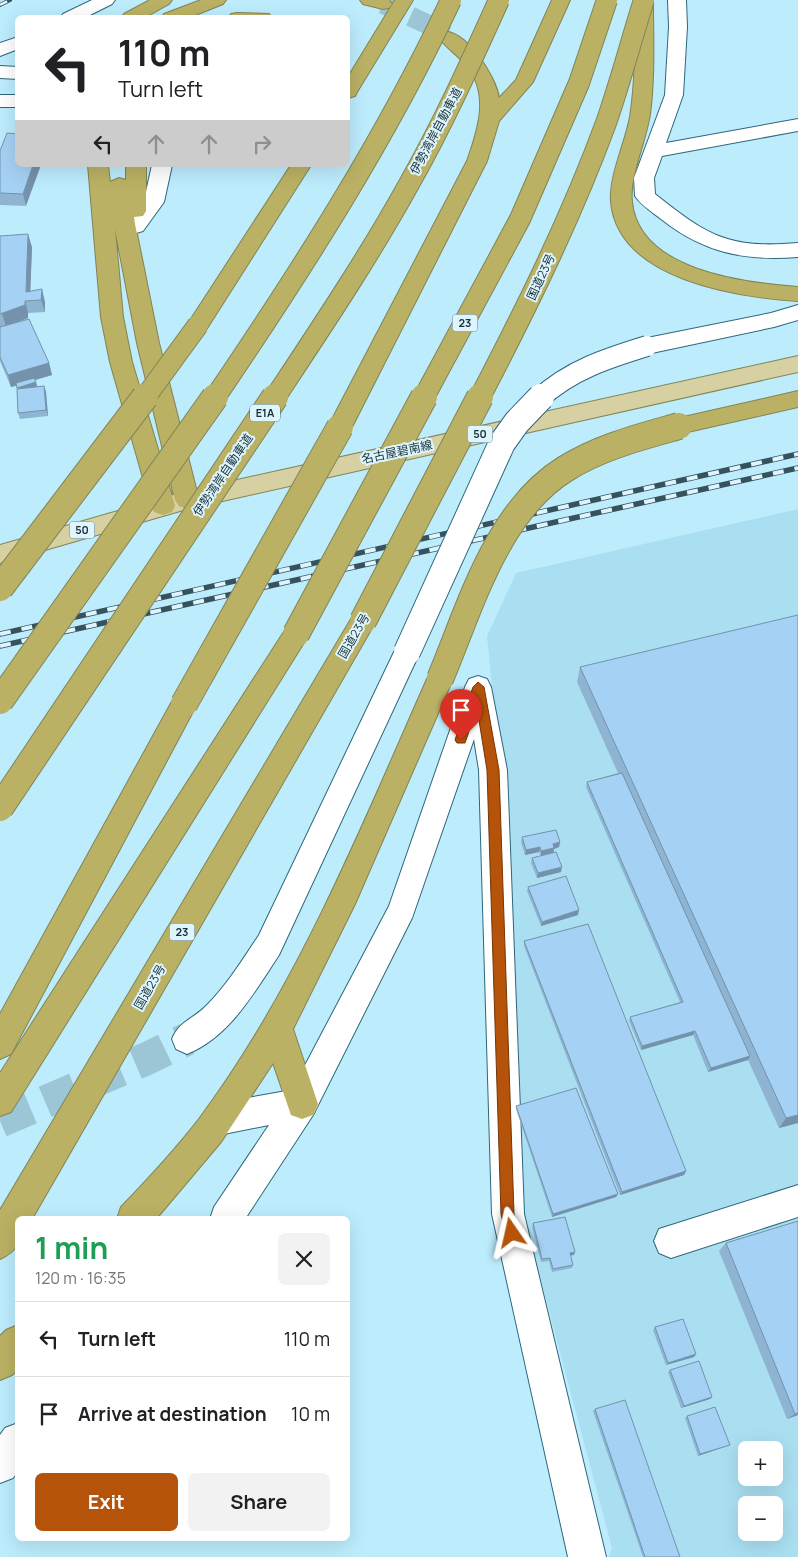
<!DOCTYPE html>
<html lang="en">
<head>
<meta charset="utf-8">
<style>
  :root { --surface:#fff; --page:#f2f2f2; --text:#202124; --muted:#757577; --line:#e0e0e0; --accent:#b45309 }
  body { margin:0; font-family:Manrope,"Noto Sans JP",sans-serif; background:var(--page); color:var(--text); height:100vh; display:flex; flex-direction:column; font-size:19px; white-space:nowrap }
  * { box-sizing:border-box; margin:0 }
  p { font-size:16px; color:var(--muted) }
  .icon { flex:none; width:28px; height:28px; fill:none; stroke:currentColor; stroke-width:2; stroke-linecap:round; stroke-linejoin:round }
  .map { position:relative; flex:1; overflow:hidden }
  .panel { position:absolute; left:15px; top:1216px; width:335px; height:325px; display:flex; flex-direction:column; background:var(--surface); border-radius:8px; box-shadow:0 5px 20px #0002 }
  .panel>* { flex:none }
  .guide { position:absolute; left:15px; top:15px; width:335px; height:152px; border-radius:8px; box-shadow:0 5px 20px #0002; background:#fff; color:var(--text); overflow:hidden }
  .tools { position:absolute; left:738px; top:1441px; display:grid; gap:10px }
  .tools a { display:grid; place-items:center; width:45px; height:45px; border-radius:8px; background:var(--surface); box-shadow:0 5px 20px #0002; font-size:25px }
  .pin { position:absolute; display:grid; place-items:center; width:42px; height:42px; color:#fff; margin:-51px -21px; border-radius:50% 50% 50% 0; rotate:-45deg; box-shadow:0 0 5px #0007 }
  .pin .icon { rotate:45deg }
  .me { position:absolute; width:55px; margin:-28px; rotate:349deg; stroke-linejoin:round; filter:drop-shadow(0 0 4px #0008) }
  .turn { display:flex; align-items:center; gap:18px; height:105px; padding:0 20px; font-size:22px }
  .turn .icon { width:65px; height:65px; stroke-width:2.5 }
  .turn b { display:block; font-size:35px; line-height:42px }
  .lanes { display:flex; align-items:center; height:48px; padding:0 20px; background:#0003; justify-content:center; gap:25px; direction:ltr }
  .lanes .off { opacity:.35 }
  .round { display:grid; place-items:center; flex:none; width:52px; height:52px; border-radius:8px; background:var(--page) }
  .overview { display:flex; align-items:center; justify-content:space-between; height:85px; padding:0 20px }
  h1 { font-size:30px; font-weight:700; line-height:38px; color:#1e9e55 }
  .primary-button { display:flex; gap:10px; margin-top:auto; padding:10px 20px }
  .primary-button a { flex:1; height:58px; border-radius:8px; background:var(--accent); color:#fff; font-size:20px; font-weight:700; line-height:58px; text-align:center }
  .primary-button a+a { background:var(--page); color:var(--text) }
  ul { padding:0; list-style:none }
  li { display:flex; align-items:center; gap:15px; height:75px; padding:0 20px; border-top:1px solid var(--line) }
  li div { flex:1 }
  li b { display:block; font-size:19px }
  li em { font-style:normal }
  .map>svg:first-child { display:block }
  .built { fill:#aadff2; fill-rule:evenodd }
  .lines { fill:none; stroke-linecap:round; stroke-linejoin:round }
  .minor-tunnel { stroke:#9cc6d6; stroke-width:33; stroke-dasharray:33 16; stroke-linecap:butt }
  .highway-tunnel { stroke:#9cc6d6; stroke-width:20; stroke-dasharray:20 10; stroke-linecap:butt }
  .minor-casing { stroke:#2d677a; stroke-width:2 }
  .major-casing { stroke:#818455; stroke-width:2 }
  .highway-casing { stroke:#818455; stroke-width:2 }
  .minor { fill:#fff; fill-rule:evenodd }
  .major { fill:#d6d0a2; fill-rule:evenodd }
  .highway { fill:#bab164; fill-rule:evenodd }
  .rail-far1-casing { stroke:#36525c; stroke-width:4 }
  .rail-casing { stroke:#36525c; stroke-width:5.5 }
  .rail-far1 { stroke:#def5fe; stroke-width:2.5; stroke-dasharray:8; stroke-linecap:butt }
  .rail { stroke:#def5fe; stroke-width:4; stroke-dasharray:11; stroke-linecap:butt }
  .minor-bridge-far1-casing { stroke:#2d677a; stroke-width:22; stroke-linecap:butt }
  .minor-bridge-casing { stroke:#2d677a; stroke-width:28; stroke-linecap:butt }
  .highway-bridge-far1-casing { stroke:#818455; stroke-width:22; stroke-linecap:butt }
  .highway-bridge-casing { stroke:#818455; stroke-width:28; stroke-linecap:butt }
  .minor-bridge-far1 { stroke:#fff; stroke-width:20 }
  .minor-bridge { stroke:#fff; stroke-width:26 }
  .highway-bridge-far1 { stroke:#bab164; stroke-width:20 }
  .highway-bridge { stroke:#bab164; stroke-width:26 }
  .wall { fill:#8eb4d2 }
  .shaded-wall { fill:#7492ab }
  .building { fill:#a5d1f4; stroke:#7492ab }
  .route { fill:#b45309; stroke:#753606 }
  .labels { text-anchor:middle; stroke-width:4; stroke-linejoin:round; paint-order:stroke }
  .shield { fill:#def5fe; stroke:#536b74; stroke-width:1 }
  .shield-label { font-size:11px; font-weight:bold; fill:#183039 }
  .street-label { font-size:12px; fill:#183039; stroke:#def5fe }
</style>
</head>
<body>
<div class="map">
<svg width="798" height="1557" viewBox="0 0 798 1557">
  <rect width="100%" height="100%" fill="#bdecfd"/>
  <path class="built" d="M798,509V1557H609L612,1548L520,1202L506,824L487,636L516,573ZM746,1450H774V1478H746ZM746,1505H774V1532H746Z"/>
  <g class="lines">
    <polyline class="minor-tunnel" points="0,1121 146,1059 187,1039"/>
    <polyline class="highway-tunnel" points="383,4 427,24 446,36"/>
    <g class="minor-casing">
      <g id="minor">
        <polygon points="92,0 115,0 112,4 84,18 60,18 63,14"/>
        <path d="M668,0H686L687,27L683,95L666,143L798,119V131L662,156L654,178L655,194C708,236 728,249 798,243V257C744,261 704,253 661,219C652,212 641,205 635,196L634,178L665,95L669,27Z"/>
        <polygon points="18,37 18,49 0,56 0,43"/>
        <polygon points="0,66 18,67 18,79 0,78"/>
        <rect x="0" y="95" width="18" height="12"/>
        <polygon points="152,165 172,165 164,202 143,231 136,233 129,231 126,226 144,201"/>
        <polygon points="798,305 798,320 774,327 647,354 639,351 636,346 639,341 647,338 771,313"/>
        <path d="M407,642L416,645L420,652L279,955C255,991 230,1037 187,1054L176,1049L172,1039C179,1021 195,1018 207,1005C227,985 243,959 259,935L394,652L398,645Z"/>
        <polygon points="478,676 487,679 491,687 507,770 524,1214 606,1557 568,1557 492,1214 479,770 474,739 412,918 313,1115 245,1219 210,1219 214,1207 269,1125 219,1135 208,1130 203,1119 208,1108 219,1103 292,1090 389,906 465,687 469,679"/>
        <polygon points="798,1185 798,1217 671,1258 659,1253 654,1241 659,1229"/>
        <polygon points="18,1423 18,1471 13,1478 0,1483 0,1435 5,1428"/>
      </g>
    </g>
    <g class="major-casing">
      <polygon id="major" points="798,356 798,372 187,509 0,563 0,545 187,491"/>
    </g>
    <g class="highway-casing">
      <g id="highway">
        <polygon points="150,0 172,0 169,4 144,18 121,18 124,14"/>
        <polygon points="201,0 226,0 223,4 188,18 161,18 164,14"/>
        <polygon points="360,0 389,0 392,4 389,8 383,9 363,4"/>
        <polygon points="395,0 413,0 357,92 355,96 348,98 348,77"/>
        <path d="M552,0H570L533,82L499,121L487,161L352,427L348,433L340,435L332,433L328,427L467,161C478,130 490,95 467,66C458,55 445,47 437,36L440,32C464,26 496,76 499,98L516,80Z"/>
        <path d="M635,0H653C653,38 655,76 650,114C646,141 629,178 632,202C639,271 745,283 798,287V301C738,297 618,280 611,202C609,176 625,144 630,117C636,79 635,39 635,0Z"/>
        <polygon points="237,13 269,14 272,18 228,18 231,14"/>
        <polygon points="88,165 108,165 110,182 119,178 126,180 126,165 146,165 146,211 143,216 134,217 135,224 159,343 199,500 195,506 187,509 179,506 175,500 137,343 115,229 123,317 132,362 175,506 172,512 163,515 154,512 151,506 110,362 101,317"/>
        <polygon points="291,165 311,165 206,330 198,332 190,330 187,325"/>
        <polygon points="798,391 798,407 679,434 671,432 667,426 671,420 679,418"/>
        <path d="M363,611L372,614L376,621L372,628L32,1219H18C18,1240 22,1249 0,1259V1210L354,614Z"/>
        <polygon points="296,624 305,627 309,634 305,641 11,1112 0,1116 0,1073 287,627"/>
        <path d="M440,668L449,671L453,679L355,904L293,1029L318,1104L313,1115L302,1119L291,1115L273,1063L221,1142L156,1219H117L121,1207C148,1179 175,1150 199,1119C298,986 360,830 427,679L431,671Z"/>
        <polygon points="184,693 193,696 197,704 11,1054 0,1059 0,1014 175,696"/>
        <polygon points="18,1325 18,1369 12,1375 0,1380 0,1336 6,1330"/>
      </g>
    </g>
    <use href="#minor" class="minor"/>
    <use href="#major" class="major"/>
    <use href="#highway" class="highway"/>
    <g class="rail-far1-casing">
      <polyline id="rail-far1" points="0,5 10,0"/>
    </g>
    <g class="rail-casing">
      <g id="rail">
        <polyline points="0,634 798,454"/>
        <polyline points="0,646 798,468"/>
      </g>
    </g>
    <use href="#rail-far1" class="rail-far1"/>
    <use href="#rail" class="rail"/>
    <g class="minor-bridge-far1-casing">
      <path id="minor-bridge-far1" d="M539,399C570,370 608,358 647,346"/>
    </g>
    <g class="minor-bridge-casing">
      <polyline id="minor-bridge" points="407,652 502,443 517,422 541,397"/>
    </g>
    <g class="highway-bridge-far1-casing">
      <g id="highway-bridge-far1">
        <polyline points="144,399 198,325"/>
        <path d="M214,399C301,271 385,140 451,0"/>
        <path d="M274,399C321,328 368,258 409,184C443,124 471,62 499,0"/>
        <polyline points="423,399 520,219 579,83 607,0"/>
        <path d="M479,399C526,309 571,218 606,123C620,83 631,41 644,0"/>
      </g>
    </g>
    <g class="highway-bridge-casing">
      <g id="highway-bridge">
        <polyline points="0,588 145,397"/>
        <polyline points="363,621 480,397"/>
        <polyline points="296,634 424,397"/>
        <path d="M440,679C470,608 496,512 565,469C600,447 640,437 679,426"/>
        <polyline points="0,701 215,397"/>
        <polyline points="184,704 340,427"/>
        <polyline points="0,808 275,397"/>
      </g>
    </g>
    <use href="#minor-bridge-far1" class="minor-bridge-far1"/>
    <use href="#minor-bridge" class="minor-bridge"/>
    <use href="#highway-bridge-far1" class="highway-bridge-far1"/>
    <use href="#highway-bridge" class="highway-bridge"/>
  </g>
  <g class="wall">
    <polygon points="18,134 26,206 0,205 0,151"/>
    <polygon points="0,236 32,247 30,291 45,302 45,312 28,313 28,318 12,324 49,363 52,375 35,380 37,387 44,386 46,392 48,416 20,419 18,413 17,389 16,386 11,387 0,361 0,327 2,327 0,327"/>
    <polygon points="580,667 798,1123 779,1128 748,1060 708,1072 693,1035 641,1050 629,1021 630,1017 680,1002 586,787 587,782 618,773 577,682"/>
    <polygon points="522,837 560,842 559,847 554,849 554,853 561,872 537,878 531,863 532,858 552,853 541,856 539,852 525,855 521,842"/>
    <polygon points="528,887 578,915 541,926 527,891"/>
    <polygon points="524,941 686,1171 684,1175 620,1195 524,946"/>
    <polygon points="516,1106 618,1194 616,1197 552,1217 516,1109"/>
    <polygon points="533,1223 574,1255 570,1255 573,1265 572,1268 552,1272 549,1261 541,1262 532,1227"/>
    <polygon points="726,1243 798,1415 787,1419 719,1251"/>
    <polygon points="655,1327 696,1354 694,1357 666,1365 653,1330"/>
    <polygon points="670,1370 712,1397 710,1399 681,1408 668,1372"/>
    <polygon points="595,1409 680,1557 643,1557 593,1411"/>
    <polygon points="687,1416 727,1446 698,1456 685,1418"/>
  </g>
  <g class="shaded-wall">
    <polygon points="33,165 41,165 26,206 23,194"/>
    <polygon points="28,234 32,247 30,301 26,292"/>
    <polygon points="42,289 45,302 45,312 41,300"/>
    <polygon points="25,301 28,313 28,318 6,326 2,314"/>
    <polygon points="49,363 52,375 11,387 8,375"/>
    <polygon points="36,382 38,389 19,394 17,388"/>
    <polygon points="44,386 46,392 48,416 46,410"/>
    <polygon points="560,842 559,847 554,849 553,853 541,856 541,851 553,844"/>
    <polygon points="540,847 539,852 525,855 526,850"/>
    <polygon points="562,867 561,872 537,878 538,873"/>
    <polygon points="579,910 578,915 541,926 542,922"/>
    <polygon points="695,1031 693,1035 641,1050 642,1046"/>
    <polygon points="750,1056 748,1060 708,1072 711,1068"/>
    <polygon points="798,1115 798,1123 779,1128 786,1118"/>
    <polygon points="686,1171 684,1175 620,1195 622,1192"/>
    <polygon points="618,1194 616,1197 552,1217 553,1214"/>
    <polygon points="575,1252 574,1255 568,1256 570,1253"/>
    <polygon points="696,1354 694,1357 666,1365 668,1363"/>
    <polygon points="712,1397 710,1399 681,1408 684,1406"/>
    <polygon points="798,1413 798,1415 787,1419 795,1414"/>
    <polygon points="730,1445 727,1446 698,1456 700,1454"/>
  </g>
  <g class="building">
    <polygon points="7,133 18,134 18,165 33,165 23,194 0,193 0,151"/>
    <polygon points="28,234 26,292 42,289 41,300 25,301 25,305 0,314 0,236"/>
    <polygon points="29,319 49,363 8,375 0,357 0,327"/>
    <polygon points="34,378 36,382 17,388 16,383"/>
    <polygon points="44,386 46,410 18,413 17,389"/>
    <polygon points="798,615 798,1115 786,1118 580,667"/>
    <polygon points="622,773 750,1056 711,1068 695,1031 642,1046 630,1017 683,1002 587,782"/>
    <polygon points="556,830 560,842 553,844 554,848 541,851 540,847 526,850 522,837"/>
    <polygon points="556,852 562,867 538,873 532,858"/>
    <polygon points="566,876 579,910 542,922 528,887"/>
    <polygon points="588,924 686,1171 622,1192 524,941"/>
    <polygon points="576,1088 618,1194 553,1214 516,1106"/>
    <polygon points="565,1217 575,1252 570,1253 573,1265 553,1269 550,1258 542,1259 533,1223"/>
    <polygon points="798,1221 798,1413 795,1414 726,1243"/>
    <polygon points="683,1319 696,1354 668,1363 655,1327"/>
    <polygon points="699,1361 712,1397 684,1406 670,1370"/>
    <polygon points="625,1400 680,1557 645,1557 595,1409"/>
    <polygon points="715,1407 730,1445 700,1454 687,1416"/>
  </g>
  <polygon class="route" points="478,682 484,687 499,770 514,1214 519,1233 517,1238 512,1240 507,1238 501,1214 487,770 477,708 465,743 457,743 455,740 473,687"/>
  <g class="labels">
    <g class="shield">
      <rect x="452.5" y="314.5" width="25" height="17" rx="4"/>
      <rect x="250" y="404.5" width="30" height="17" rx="4"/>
      <rect x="467.5" y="425.5" width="25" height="17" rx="4"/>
      <rect x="69.5" y="521.5" width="25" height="17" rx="4"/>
      <rect x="169.5" y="923.5" width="25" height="17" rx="4"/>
    </g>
    <g class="shield-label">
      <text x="465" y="327">23</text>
      <text x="265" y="417">E1A</text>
      <text x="480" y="438">50</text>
      <text x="82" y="534">50</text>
      <text x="182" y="936">23</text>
    </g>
    <g class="street-label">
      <text transform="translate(436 131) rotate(-62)" y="4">伊勢湾岸自動車道</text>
      <text transform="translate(541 277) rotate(-65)" y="4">国道23号</text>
      <text transform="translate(397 452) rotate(-12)" y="4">名古屋碧南線</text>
      <text transform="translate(223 475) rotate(-56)" y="4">伊勢湾岸自動車道</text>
      <text transform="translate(354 636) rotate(-60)" y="4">国道23号</text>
      <text transform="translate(150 987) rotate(-60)" y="4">国道23号</text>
    </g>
  </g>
</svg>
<div class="tools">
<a>+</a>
<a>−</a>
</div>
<div class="pin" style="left:461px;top:740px;background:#d93025"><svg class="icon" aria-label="arrive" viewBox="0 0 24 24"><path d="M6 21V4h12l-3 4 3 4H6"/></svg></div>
<svg class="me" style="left:512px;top:1233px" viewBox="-20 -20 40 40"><path d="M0-17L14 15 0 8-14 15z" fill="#b45309" stroke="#fff" stroke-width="4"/></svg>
<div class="guide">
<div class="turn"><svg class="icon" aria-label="left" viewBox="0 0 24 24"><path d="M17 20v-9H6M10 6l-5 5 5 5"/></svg><div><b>110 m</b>Turn left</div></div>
<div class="lanes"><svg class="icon" aria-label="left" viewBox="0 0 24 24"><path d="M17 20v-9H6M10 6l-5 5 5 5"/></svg><svg class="icon off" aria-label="ahead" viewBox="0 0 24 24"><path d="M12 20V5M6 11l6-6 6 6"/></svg><svg class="icon off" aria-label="ahead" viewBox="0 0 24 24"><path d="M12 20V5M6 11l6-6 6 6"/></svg><svg class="icon off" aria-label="right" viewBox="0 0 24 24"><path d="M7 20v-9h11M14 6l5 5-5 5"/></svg></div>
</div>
<section class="panel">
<div class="overview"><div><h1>1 min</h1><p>120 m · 16:35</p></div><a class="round"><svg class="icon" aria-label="close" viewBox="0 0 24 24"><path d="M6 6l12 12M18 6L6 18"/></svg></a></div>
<ul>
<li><svg class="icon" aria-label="left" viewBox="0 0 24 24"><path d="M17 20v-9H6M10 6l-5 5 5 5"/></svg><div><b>Turn left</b></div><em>110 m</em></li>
<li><svg class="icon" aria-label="arrive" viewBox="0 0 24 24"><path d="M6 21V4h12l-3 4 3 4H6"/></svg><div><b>Arrive at destination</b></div><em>10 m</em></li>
</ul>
<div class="primary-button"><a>Exit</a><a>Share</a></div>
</section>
</div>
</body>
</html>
